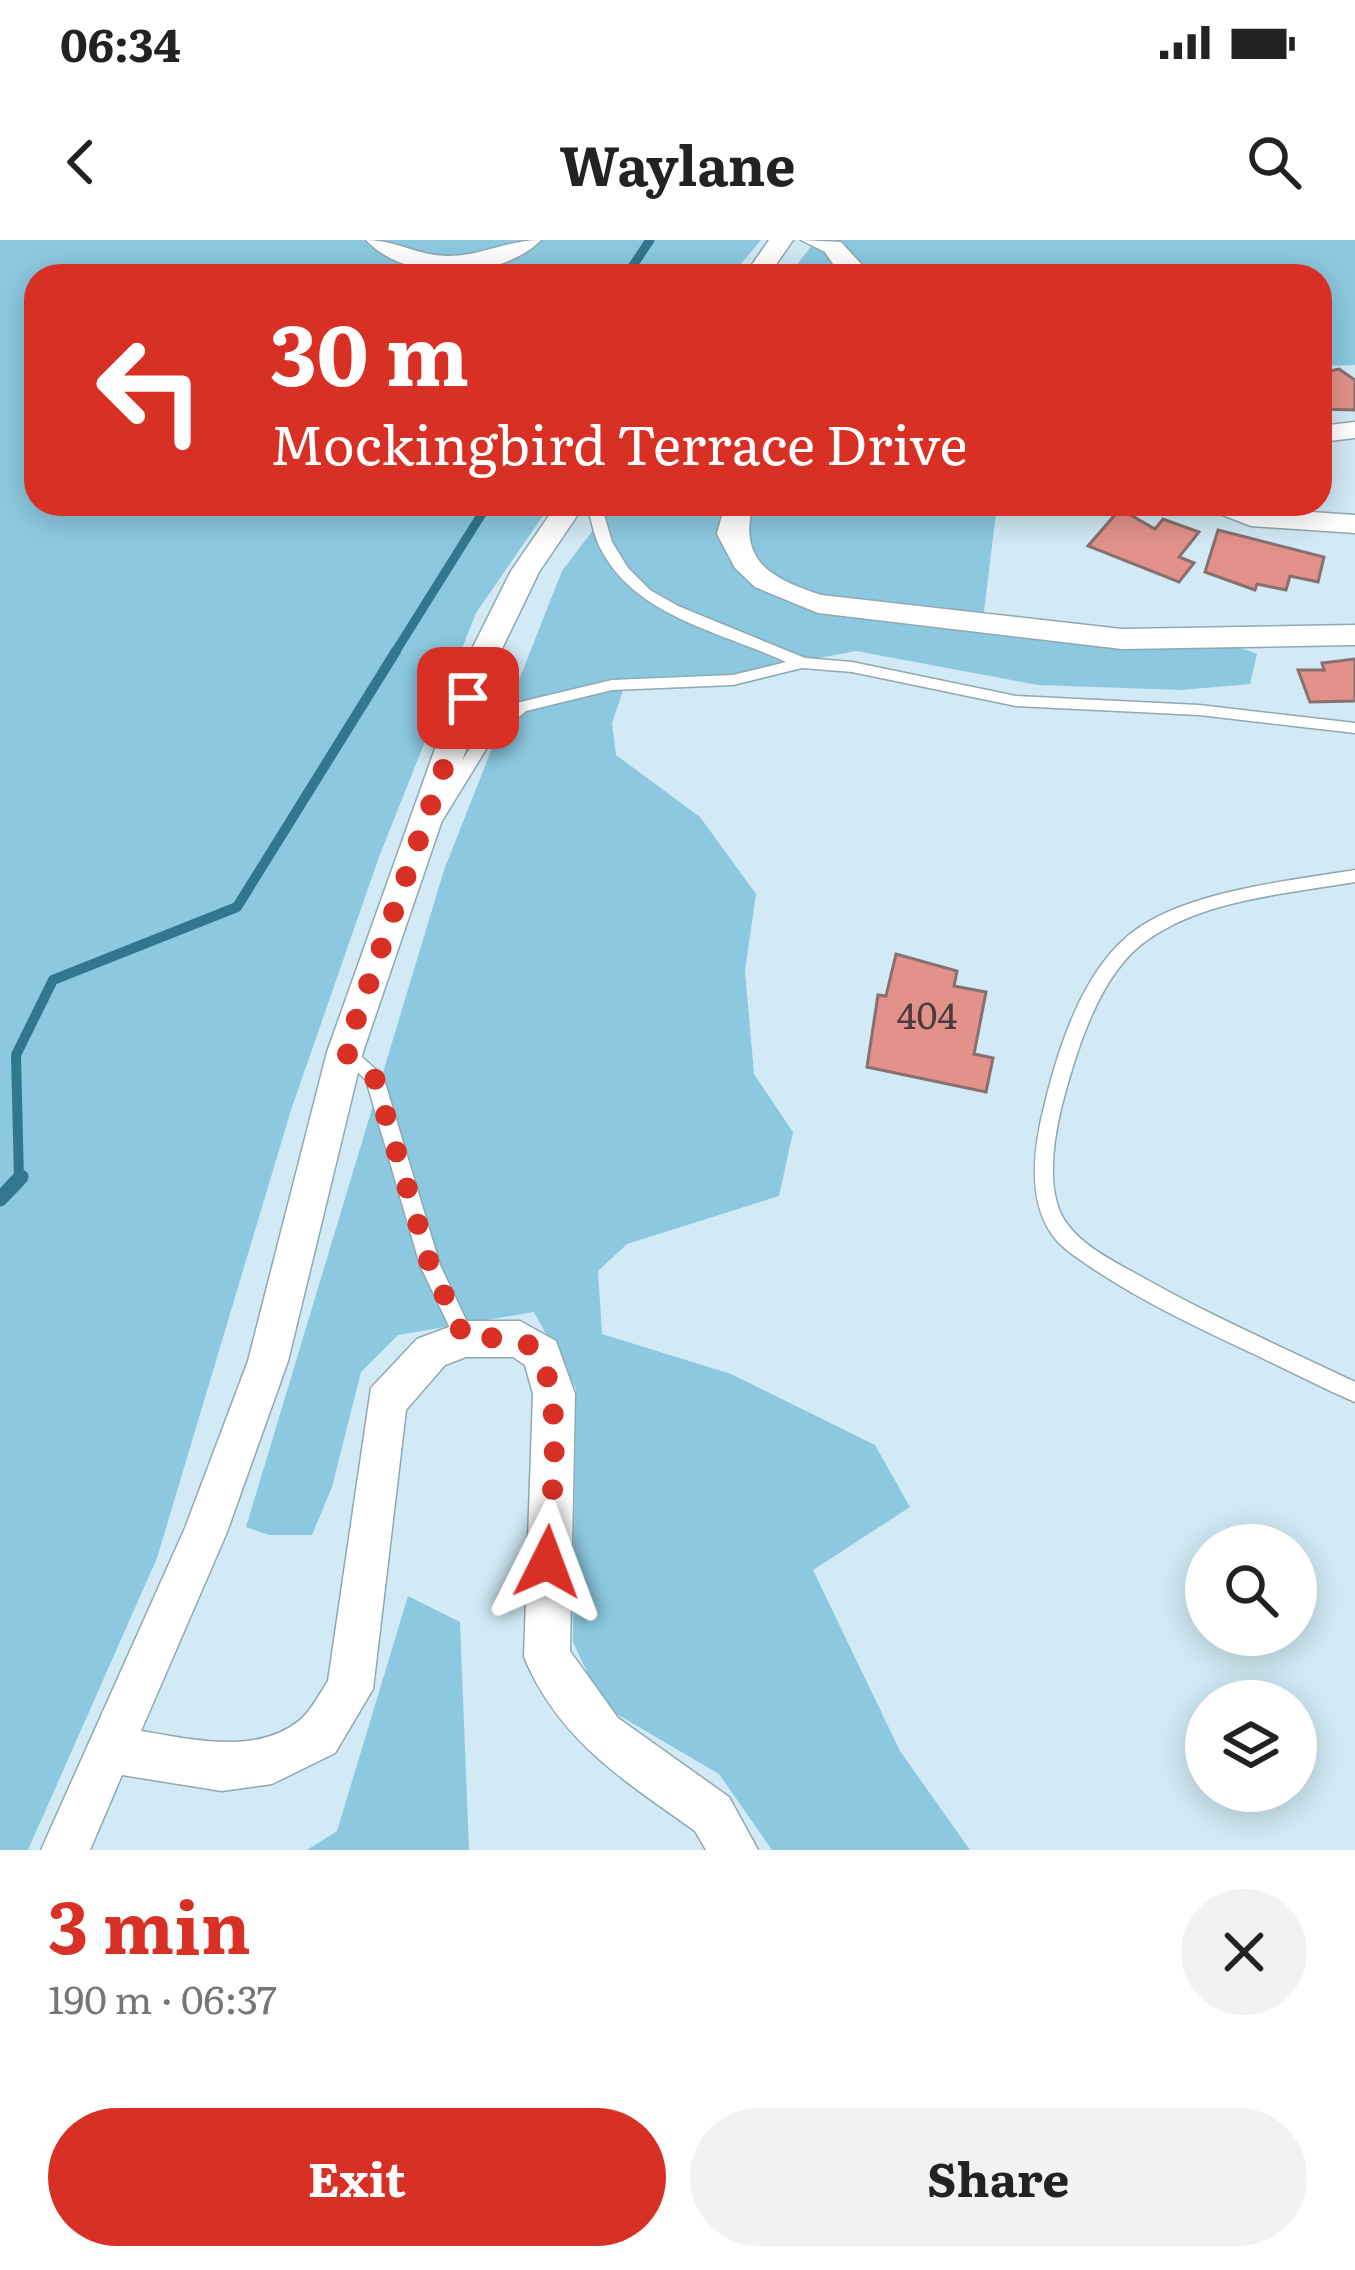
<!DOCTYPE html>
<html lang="en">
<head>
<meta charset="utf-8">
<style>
  :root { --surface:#fff; --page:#f2f2f2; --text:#222; --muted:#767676; --accent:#d93025 }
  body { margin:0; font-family:Literata,serif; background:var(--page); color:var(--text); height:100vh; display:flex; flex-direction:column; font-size:45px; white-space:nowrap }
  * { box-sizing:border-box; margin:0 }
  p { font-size:39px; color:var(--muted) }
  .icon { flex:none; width:66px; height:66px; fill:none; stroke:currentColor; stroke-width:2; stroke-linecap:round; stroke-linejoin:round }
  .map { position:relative; height:1610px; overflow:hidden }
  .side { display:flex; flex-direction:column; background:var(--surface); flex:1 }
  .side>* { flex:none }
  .guide { position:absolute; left:24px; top:24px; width:1308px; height:252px; border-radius:36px; box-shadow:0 6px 30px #0003; background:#d93025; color:#fff; overflow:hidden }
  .controls { position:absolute; left:1185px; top:1284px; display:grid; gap:24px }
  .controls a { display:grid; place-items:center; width:132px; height:132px; border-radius:50%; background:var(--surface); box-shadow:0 6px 30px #0003; font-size:60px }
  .pin { position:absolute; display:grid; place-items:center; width:102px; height:102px; color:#fff; margin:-51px; border-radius:24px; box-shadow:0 6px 18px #0006 }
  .me { position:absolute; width:132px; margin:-66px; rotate:3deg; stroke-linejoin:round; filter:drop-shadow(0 0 9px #0008) }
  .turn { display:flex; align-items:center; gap:42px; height:252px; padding:0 48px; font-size:54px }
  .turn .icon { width:156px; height:156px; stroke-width:2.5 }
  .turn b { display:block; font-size:84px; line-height:102px }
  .round { display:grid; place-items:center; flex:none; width:126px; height:126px; border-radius:63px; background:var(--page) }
  .summary { display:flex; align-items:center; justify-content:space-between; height:204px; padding:0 48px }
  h1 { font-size:72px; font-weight:700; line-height:90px; color:var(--accent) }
  .action { display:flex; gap:24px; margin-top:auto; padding:24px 48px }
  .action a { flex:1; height:138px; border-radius:72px; background:var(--accent); color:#fff; font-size:48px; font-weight:700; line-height:138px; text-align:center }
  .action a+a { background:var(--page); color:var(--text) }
  .status { display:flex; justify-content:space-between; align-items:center; height:84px; padding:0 60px; background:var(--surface); direction:ltr }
  .status svg { height:33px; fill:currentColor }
  header { display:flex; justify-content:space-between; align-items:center; height:156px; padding:0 48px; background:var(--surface); font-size:54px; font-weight:700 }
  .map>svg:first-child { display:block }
  .green { fill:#8cc9e0 }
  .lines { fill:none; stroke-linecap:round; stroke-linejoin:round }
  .stream-far2 { stroke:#33778e; stroke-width:9 }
  .stream-far1 { stroke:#33778e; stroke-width:10 }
  .stream { stroke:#33778e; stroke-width:15 }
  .building { fill:#e2928b; stroke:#88706e; stroke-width:3 }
  .lane-casing { stroke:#8fa8b1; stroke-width:3 }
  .street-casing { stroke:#8fa8b1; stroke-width:3 }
  .lane { fill:#fff; fill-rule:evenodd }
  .street { fill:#fff; fill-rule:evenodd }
  .route { stroke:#d93025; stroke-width:21; stroke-dasharray:0 37.8 }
  .labels { text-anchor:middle; stroke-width:9; stroke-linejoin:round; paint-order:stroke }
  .number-label { font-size:36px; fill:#493c3d }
</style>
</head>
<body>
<div class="status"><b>06:34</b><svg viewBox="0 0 49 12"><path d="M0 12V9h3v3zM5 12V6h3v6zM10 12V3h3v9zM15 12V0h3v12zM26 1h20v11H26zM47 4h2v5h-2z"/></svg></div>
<header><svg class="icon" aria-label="back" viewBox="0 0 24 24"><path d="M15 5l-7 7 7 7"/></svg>Waylane<svg class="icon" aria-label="search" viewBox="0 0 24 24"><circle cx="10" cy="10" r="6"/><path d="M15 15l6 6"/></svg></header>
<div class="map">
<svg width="1355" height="1610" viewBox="0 0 1355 1610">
  <rect width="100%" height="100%" fill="#d1eaf5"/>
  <g class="green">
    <polygon points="0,0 761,0 731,36 36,36 36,264 551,264 476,373 379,617 291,870 157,1318 28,1610 0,1610"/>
    <polygon points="816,0 1355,0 1355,125 1320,126 1320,36 788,36"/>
    <polygon points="613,264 997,264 982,389 1227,403 1257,414 1250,444 1181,450 1038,445 856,411 730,435 627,439 612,483 616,515 700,577 756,654 745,731 754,834 793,892 779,956 627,1004 598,1031 602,1094 731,1134 875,1205 910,1267 813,1330 900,1511 970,1610 772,1610 719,1534 603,1466 573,1402 576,1149 534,1072 398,1095 361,1132 332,1247 312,1295 269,1295 246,1287 444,630 562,331"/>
    <polygon points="408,1356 460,1382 469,1610 307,1610 337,1591"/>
  </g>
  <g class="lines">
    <g class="stream-far2">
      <polyline points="626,36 650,0"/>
      <polyline points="394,414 488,264"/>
    </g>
    <polyline class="stream-far1" points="19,940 16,815 53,740 237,667 396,411"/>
    <polyline class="stream" points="0,959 21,937"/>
  </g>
  <g class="building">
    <polygon points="1339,129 1355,140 1355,170 1320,169 1320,175 1320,133"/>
    <polygon points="1120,269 1155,289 1163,279 1199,292 1179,317 1194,323 1179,342 1088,306"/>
    <polygon points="1218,290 1324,317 1318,342 1290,336 1286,350 1257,344 1255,350 1205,332"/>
    <polygon points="1355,419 1355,461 1310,462 1298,430 1324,430 1322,423"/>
    <polygon points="896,714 957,731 954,746 986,752 974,814 993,818 986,852 867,827 878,755 886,756"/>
  </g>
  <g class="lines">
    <g class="lane-casing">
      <g id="lane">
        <path d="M587,264H601L612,302L628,328L650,350L678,366L805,418L852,422L1016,456L1199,465L1355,483V493L1199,475L1016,466L852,432L802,428L733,445L612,450L526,471L491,501L442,581H430L428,577L479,493L516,463L612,440L733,435L786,422C720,391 629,376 597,301C593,290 590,276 587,264Z"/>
        <path d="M1355,630V642C1286,654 1204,659 1146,701C1098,735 1075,815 1061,869C1053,903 1045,956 1068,985C1085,1008 1117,1023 1142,1037C1211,1076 1284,1108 1355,1142V1162C1324,1149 1294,1133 1264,1119C1207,1092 1148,1065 1095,1030C1081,1020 1063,1010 1053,996C1026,959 1034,905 1045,863C1059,806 1082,734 1129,695C1182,651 1289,641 1355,630Z"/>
        <polygon points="345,805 351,807 383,836 440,1025 475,1099 472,1105 465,1108 458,1105 420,1025 366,840 336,812 339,807"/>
      </g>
    </g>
    <g class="street-casing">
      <g id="street">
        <path d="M366,0C396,0 418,16 448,16C482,16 508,0 541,0C501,41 405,43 366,0Z"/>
        <polygon points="769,0 793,0 768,36 744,36"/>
        <polygon points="801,0 841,2 862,25 865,36 841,36 825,12"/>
        <polygon points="1355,182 1355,198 1320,202 1320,186"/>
        <path d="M557,264H585L539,332L497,419L363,812L288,1121L227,1292L141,1491C192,1499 256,1516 300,1480C311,1471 320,1453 328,1441L371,1148L417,1099L465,1081H520L556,1101L575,1154L570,1411L618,1478L729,1557L758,1610H706L695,1591C625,1541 559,1501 524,1417L533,1154L525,1125L513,1117H466L445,1125L406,1170L373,1449L335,1513L272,1544L222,1551L122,1535L90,1610H41L185,1288L248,1121L327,812L467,419L511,331Z"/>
        <path d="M725,264H753C738,321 770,338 821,355L1122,389L1355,385V405L1122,409L818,373L755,347L735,328L717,294Z"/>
        <polygon points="1194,264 1355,275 1355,293 1251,286"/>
      </g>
    </g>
    <use href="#lane" class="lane"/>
    <use href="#street" class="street"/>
  </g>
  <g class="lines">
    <path class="route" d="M468,458L345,812L374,836L430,1025L465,1099C482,1099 506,1095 521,1101C573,1120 549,1275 547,1322"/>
  </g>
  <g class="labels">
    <g class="number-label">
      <text x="927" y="789">404</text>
    </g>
  </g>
</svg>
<div class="controls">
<a><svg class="icon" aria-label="search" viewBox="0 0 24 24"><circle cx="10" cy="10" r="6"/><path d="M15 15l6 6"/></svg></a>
<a><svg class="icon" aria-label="layers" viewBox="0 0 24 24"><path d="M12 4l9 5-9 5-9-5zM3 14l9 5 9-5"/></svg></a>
</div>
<div class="pin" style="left:468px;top:458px;background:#d93025"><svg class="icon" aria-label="arrive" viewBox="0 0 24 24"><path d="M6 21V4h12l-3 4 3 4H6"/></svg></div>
<svg class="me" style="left:547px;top:1322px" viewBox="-20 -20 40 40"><path d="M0-17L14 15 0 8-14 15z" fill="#d93025" stroke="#fff" stroke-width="4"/></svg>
<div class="guide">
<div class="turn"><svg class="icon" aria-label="left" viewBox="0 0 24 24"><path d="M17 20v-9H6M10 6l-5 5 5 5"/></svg><div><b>30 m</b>Mockingbird Terrace Drive</div></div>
</div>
</div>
<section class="side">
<div class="summary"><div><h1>3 min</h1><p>190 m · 06:37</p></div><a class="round"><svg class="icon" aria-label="close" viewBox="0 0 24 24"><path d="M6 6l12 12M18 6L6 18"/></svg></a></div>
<div class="action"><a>Exit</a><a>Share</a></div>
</section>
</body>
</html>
